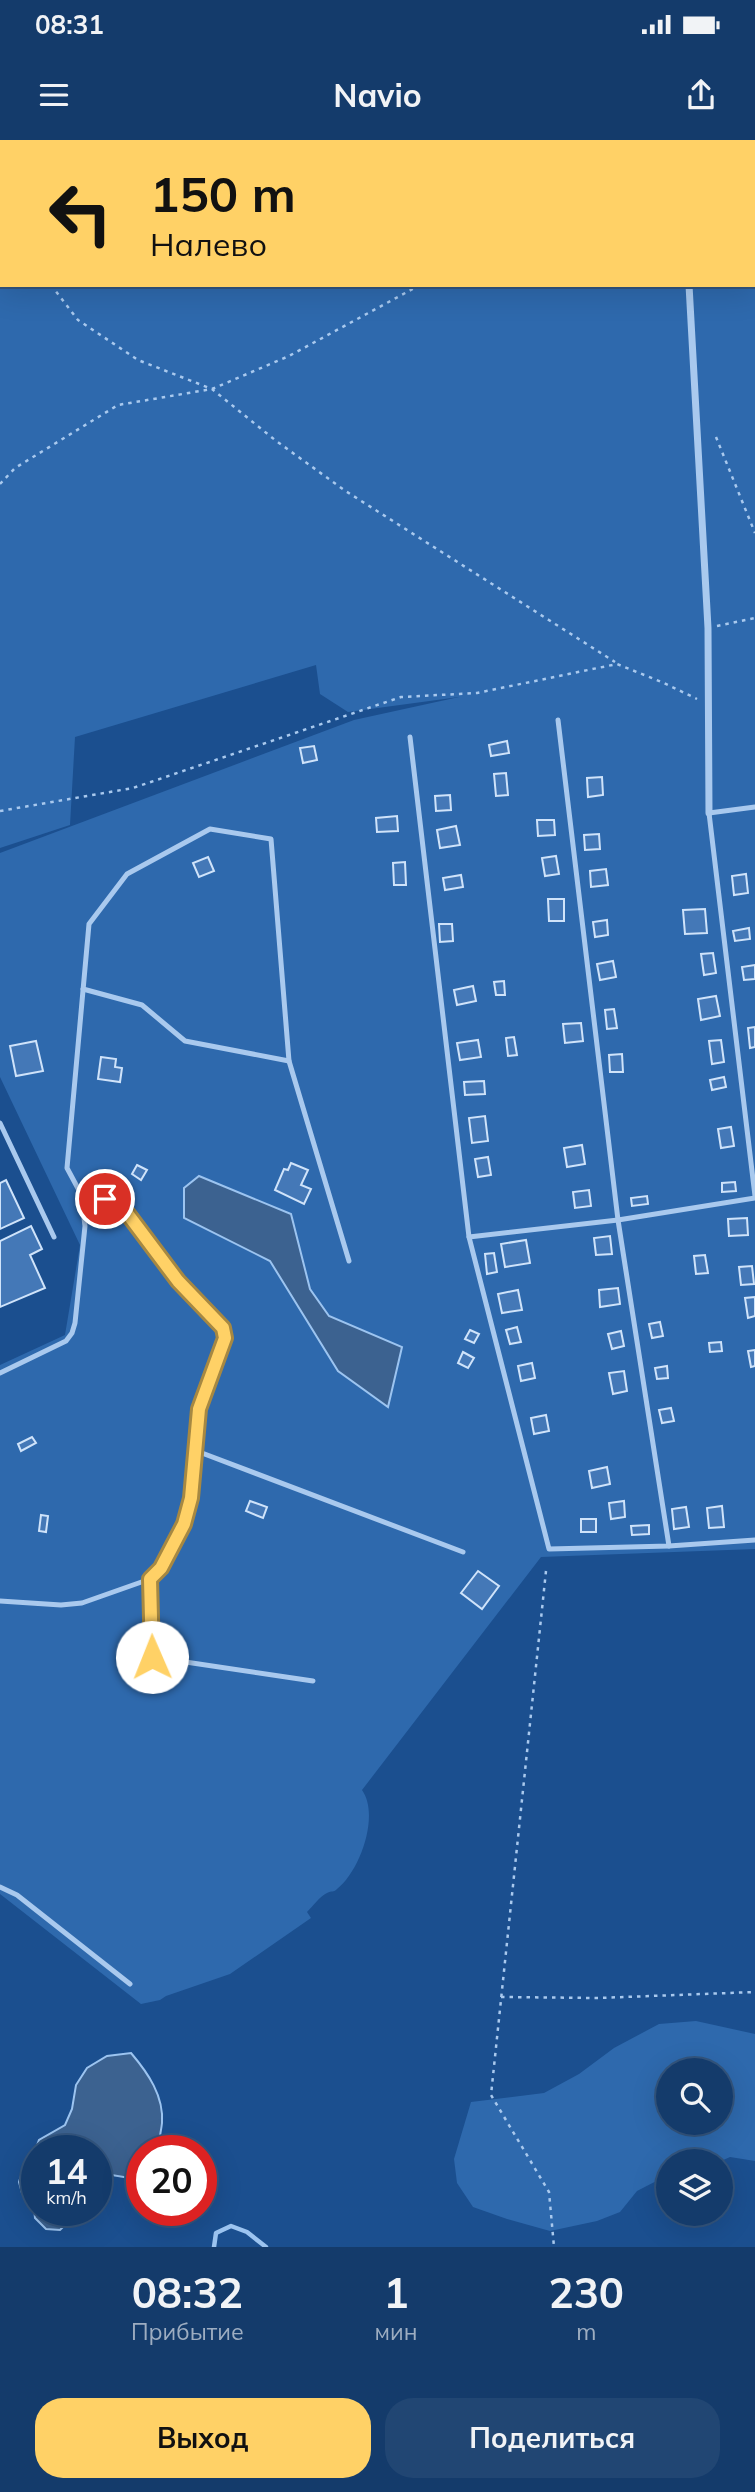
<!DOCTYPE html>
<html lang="ru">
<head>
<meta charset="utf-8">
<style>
  :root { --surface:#143b6b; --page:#214673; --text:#f1f3f6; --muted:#9dadc1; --line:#33557e; --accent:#ffd166 }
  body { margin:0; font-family:Mulish,sans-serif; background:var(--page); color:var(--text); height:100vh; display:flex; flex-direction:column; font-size:26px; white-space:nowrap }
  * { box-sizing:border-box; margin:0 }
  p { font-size:23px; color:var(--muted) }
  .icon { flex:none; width:38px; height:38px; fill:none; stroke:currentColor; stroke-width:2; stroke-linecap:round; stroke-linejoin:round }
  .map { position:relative; height:2107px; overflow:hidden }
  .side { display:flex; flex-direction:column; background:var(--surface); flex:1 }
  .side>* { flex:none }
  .banner { position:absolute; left:0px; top:0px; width:756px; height:147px; box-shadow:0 7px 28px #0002,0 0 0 2px var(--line); background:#ffd166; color:#111; overflow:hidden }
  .tools { position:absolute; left:656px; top:1918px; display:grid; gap:14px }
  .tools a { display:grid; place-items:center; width:77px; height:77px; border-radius:50%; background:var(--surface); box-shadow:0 7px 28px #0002,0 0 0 2px var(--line); font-size:35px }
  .speed { position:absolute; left:21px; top:1995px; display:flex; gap:14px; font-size:35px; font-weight:700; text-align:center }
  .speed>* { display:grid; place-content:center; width:91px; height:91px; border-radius:50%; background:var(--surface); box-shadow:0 7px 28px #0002,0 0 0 2px var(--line); line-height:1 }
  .speed small { font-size:18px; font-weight:400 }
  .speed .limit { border:10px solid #d22; background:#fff; color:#111 }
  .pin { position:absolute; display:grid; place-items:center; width:60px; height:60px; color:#fff; margin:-30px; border:4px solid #fff; border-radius:50%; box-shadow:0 2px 7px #0007 }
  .me { position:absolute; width:77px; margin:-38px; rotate:359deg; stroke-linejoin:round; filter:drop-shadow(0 0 5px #0008) }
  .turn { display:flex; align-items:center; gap:24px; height:147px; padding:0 35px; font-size:32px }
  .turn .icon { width:91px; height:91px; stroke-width:2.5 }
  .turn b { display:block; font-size:49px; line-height:60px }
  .eta { display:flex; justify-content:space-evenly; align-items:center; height:119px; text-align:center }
  .eta b { font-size:42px; font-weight:700; line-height:49px }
  .action { display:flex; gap:14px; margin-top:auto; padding:14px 35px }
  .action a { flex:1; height:80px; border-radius:28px; background:var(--accent); color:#111; font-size:28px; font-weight:700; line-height:80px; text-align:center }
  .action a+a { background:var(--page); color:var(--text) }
  .status { display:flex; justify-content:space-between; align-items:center; height:49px; padding:0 35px; background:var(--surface); direction:ltr }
  .status svg { height:19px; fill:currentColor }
  header { display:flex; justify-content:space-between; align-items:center; height:91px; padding:0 35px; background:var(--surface); font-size:32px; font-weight:700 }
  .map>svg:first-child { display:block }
  .green { fill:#2e69ad; fill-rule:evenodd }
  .water { fill:#3c6290; stroke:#9cc4f0; stroke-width:2 }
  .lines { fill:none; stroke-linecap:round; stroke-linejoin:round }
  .stream { stroke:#9cc4f0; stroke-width:4.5 }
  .building { fill:#4478b7; stroke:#cfe3fa; stroke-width:2 }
  .path { stroke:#a9c9ee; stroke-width:2.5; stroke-dasharray:3.5 5; stroke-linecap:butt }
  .service { stroke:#a9c9ee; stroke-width:5 }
  .minor { stroke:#a9c9ee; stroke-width:7 }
  .route-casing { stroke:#a68842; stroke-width:18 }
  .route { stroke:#ffd166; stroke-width:12 }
</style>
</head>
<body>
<div class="status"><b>08:31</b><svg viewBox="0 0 49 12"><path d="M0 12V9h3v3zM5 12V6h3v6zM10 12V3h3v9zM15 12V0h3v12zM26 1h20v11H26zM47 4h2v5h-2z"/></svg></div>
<header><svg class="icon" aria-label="menu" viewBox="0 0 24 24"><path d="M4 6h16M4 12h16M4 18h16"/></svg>Navio<svg class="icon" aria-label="share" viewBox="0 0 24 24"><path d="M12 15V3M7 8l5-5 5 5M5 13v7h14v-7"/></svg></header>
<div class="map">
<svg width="755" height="2107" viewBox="0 0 755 2107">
  <rect width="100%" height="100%" fill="#1b4f8f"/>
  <g class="green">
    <path d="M0,0H755V1409L541,1417L362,1650C380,1675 360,1731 337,1749C333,1753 332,1750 327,1753C320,1756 313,1766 307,1772L311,1778L230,1834L166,1856L160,1860L141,1864L0,1754V1225L65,1195L80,1105L0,937V713L354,580L459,557L348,572L320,554L316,525L75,597L70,685L0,708ZM2,2H754V145H2Z"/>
    <path d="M696,1881L755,1894V2021L730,2017L721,2021H668V2035L637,2051L620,2072L597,2081L550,2091L507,2079L473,2067L457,2043L454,2019L471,1962L544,1953L579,1934L614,1908L659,1884ZM721,1930V1983H668V1930Z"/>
  </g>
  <g class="water">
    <polygon points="199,1036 291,1074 310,1149 329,1176 402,1207 388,1267 338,1231 270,1121 184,1078 184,1048"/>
    <path d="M131,1913C148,1933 164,1956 162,1983C161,1993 158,2001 159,2011H142V2040L106,2034L102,2041L108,2048L109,2058L102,2064L96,2065V2011H37V2070H65L68,2076L67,2083L60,2090L46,2089L35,2078L34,2068L22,2053L19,2042L23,2029L32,2018L39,2000L65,1985L72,1969L76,1945L87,1928L107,1916Z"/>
  </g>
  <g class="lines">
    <polyline class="stream" points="214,2107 216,2093 231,2086 247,2092 266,2107"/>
  </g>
  <g class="building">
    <polygon points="507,601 509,613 491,616 489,605"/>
    <polygon points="314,606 317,620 303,623 300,608"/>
    <polygon points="506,633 508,655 496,656 494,634"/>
    <polygon points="602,637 603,655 588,657 587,638"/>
    <polygon points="450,655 451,670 436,671 435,656"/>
    <polygon points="397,676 398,691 377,692 376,678"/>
    <polygon points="537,680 554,680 555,695 538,696"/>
    <polygon points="456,686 460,705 440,708 437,690"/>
    <polygon points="599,694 600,709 585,710 584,695"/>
    <polygon points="556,716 559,734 545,736 542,718"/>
    <polygon points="208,717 214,731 199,737 193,723"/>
    <polygon points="405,722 406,745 394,745 393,723"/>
    <polygon points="606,729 608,745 591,747 590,731"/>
    <polygon points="746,734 748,753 734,755 732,736"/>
    <polygon points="461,735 463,747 445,750 443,738"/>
    <polygon points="548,759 564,759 564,781 549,781"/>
    <polygon points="705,769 707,793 685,794 683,770"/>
    <polygon points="607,780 608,795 595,797 593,782"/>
    <polygon points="439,784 452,784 453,801 440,802"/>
    <polygon points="749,788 750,799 735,801 733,791"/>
    <polygon points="713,813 716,833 704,835 701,814"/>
    <polygon points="613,821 616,837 600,840 597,824"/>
    <polygon points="755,825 755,839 744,840 742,827"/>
    <polygon points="504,841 505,855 496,855 494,842"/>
    <polygon points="473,846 476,861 457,865 454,850"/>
    <polygon points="716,856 720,876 701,880 698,859"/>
    <polygon points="614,869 617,888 607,889 605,870"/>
    <polygon points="581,883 583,901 565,903 563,884"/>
    <polygon points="755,887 755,907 750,908 748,888"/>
    <polygon points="514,897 517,915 508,916 506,898"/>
    <polygon points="478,900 481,917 460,920 457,903"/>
    <polygon points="721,900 724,922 712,924 709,901"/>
    <polygon points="36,901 43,931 16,936 10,906"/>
    <polygon points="622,914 623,932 610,932 609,915"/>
    <polygon points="101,917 116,919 115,927 122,928 120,942 98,939"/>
    <polygon points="724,937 726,947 712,950 710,940"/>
    <polygon points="484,941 485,954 465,955 464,942"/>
    <polygon points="485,976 488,1001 472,1003 469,978"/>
    <polygon points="731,987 734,1006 721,1008 718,989"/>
    <polygon points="582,1005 585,1024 567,1027 564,1008"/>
    <polygon points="488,1017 491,1035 478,1037 475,1019"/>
    <polygon points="291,1023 308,1030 301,1045 311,1049 304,1064 275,1050 284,1029 288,1030"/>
    <polygon points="137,1025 147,1030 141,1040 132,1034"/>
    <polygon points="6,1040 24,1078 0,1089 0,1043"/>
    <polygon points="735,1042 736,1051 722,1052 722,1043"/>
    <polygon points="589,1050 591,1066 575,1068 573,1052"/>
    <polygon points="647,1056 648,1064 632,1066 631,1058"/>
    <polygon points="747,1078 748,1095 729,1096 728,1079"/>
    <polygon points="31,1086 42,1109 30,1115 45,1148 0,1167 0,1101"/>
    <polygon points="610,1096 612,1114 596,1115 594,1098"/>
    <polygon points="526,1100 530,1123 505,1127 501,1104"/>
    <polygon points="494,1113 497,1132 487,1134 485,1114"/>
    <polygon points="705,1115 708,1133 696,1134 694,1116"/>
    <polygon points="752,1126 754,1144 741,1145 739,1127"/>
    <polygon points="618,1148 620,1164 600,1167 599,1150"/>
    <polygon points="518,1150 522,1170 502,1173 498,1154"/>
    <polygon points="755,1157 755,1176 748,1178 745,1158"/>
    <polygon points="660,1182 663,1196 652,1198 649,1184"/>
    <polygon points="517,1187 521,1202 510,1204 506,1190"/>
    <polygon points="470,1190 479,1194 474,1203 465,1199"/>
    <polygon points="621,1191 624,1206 612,1209 608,1194"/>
    <polygon points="721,1202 722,1211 710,1212 709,1203"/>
    <polygon points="755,1210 755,1226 751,1227 748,1211"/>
    <polygon points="463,1212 474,1218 468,1228 458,1223"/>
    <polygon points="532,1223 535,1238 521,1241 518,1226"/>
    <polygon points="667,1226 668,1238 657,1239 655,1228"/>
    <polygon points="624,1231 627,1251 613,1254 609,1233"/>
    <polygon points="671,1268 674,1281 662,1283 659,1270"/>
    <polygon points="546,1275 549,1291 534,1294 531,1278"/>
    <polygon points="32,1297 36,1303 21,1311 18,1304"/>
    <polygon points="607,1327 610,1344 592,1348 589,1331"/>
    <polygon points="250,1361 267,1367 263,1378 246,1371"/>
    <polygon points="624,1361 625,1377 611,1379 609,1363"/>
    <polygon points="722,1366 724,1387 709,1388 707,1368"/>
    <polygon points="686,1367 689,1387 674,1389 672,1369"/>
    <polygon points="41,1375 48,1376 46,1392 39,1391"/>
    <rect x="581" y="1379" width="15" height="13"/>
    <polygon points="649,1385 649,1394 632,1395 631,1386"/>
    <polygon points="478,1431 499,1446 482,1469 461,1453"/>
  </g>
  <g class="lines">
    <g class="path">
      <polyline points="700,2 704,0"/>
      <polyline points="0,80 2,82"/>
      <polyline points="51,145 78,180 138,220 212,249 275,300 344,350 615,522"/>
      <polyline points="716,297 755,393"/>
      <polyline points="0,344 15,328 118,265 212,249 289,216 420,145"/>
      <polyline points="717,486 755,478"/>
      <polyline points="0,671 133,648 401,557 477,553 617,524 664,543 697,559"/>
      <polyline points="546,1431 491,1955 549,2052 554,2107"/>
      <polyline points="501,1857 598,1858 755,1852"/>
    </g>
    <g class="service">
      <polyline points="558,580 618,1080 669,1406"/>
      <polyline points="410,597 469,1097 549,1409 669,1406 755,1400"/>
      <polyline points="755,667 709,673 755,1056"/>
      <polyline points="83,849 142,865 185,901 289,921"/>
      <polyline points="0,983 54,1097"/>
      <polyline points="81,1054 105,1059 124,1069 178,1141 223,1188 225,1198 223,1207 199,1269 194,1310 463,1412"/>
      <polyline points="469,1097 618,1080 755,1058"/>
      <polyline points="0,1233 66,1201 72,1193 75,1183 85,1086 81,1054 67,1028 89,784 127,734 210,689 271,699 289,921 349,1121"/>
      <path d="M150,1439C185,1405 192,1356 194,1310"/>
      <polyline points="0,1461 61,1465 82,1463 150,1439 152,1517 313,1541"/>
      <polyline points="0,1747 17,1755 130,1844"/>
    </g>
    <g class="minor">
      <polyline points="681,0 681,2"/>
      <polyline points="689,145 708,488 709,673"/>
    </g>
  </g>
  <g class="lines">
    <g class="route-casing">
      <polyline id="route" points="105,1059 124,1069 178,1141 223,1188 225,1198 199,1269 191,1358 184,1384 161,1428 150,1439 152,1517"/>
    </g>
    <use href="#route" class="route"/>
  </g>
</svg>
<div class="tools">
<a><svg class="icon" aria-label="search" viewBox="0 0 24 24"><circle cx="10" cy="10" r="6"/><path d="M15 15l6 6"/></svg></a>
<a><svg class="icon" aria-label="layers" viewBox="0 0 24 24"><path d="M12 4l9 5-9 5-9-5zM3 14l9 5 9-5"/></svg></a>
</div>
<div class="speed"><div>14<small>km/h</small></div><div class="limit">20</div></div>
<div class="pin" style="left:105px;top:1059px;background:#d93025"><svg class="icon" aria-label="arrive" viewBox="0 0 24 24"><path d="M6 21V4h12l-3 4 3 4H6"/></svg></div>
<svg class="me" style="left:152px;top:1517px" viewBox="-20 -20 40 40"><circle r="19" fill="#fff"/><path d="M0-13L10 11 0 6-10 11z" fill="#ffd166"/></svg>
<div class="banner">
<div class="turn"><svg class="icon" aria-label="left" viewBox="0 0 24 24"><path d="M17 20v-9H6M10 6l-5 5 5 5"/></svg><div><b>150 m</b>Налево</div></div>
</div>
</div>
<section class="side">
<div class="eta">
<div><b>08:32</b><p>Прибытие</p></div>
<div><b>1</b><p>мин</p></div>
<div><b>230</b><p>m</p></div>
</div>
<div class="action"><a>Выход</a><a>Поделиться</a></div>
</section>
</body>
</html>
